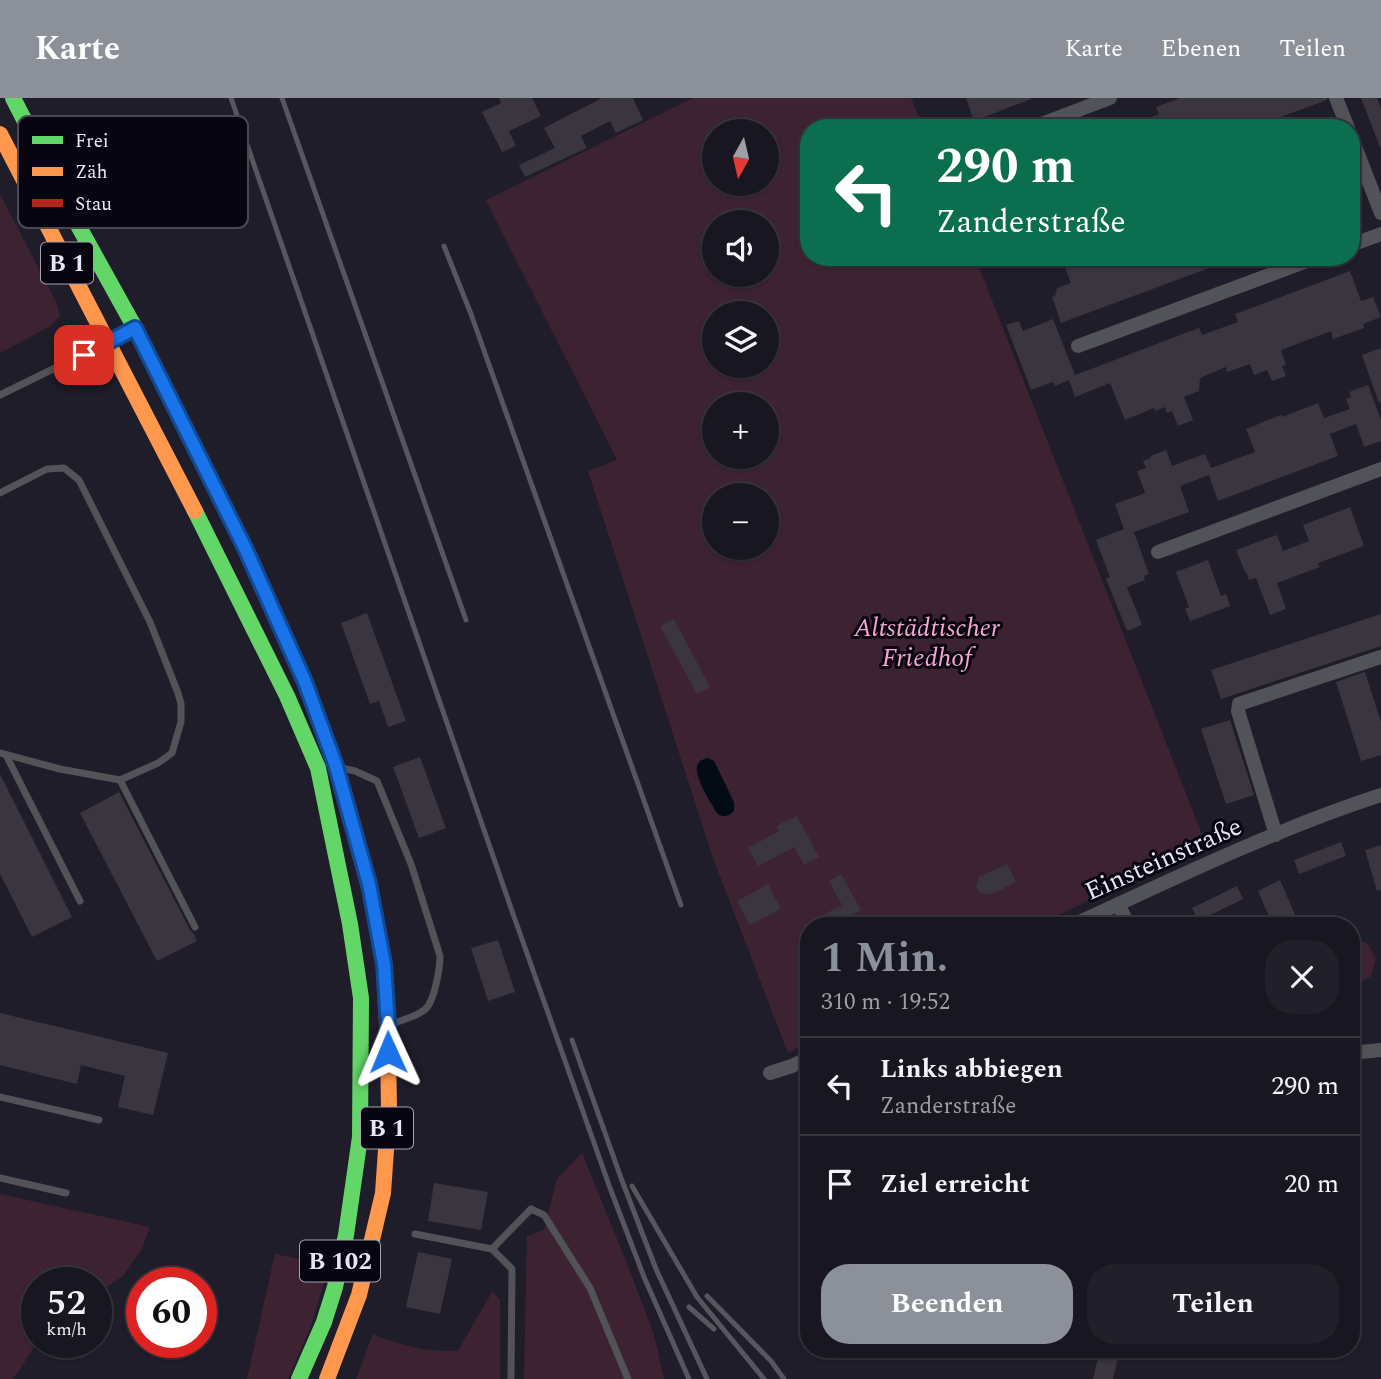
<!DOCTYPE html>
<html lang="de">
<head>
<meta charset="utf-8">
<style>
  :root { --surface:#181620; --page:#211f29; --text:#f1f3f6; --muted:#9f9fa5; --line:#36353e; --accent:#8c9099 }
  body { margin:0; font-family:Spectral,serif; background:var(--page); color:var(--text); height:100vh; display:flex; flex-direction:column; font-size:26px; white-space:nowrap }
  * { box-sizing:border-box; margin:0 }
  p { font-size:23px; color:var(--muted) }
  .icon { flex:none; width:38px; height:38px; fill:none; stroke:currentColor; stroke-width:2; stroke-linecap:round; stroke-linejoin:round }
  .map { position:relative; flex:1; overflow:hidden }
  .details { position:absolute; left:800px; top:819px; width:560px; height:441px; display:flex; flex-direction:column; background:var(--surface); border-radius:28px; box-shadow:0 2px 5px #0004,0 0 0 2px var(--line) }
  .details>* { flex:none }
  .hud { position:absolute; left:800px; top:21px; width:560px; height:147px; border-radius:28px; box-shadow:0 2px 5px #0004,0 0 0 2px var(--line); background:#0b6e4f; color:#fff; overflow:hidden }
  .needle { width:46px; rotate:188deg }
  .controls { position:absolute; left:702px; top:21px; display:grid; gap:14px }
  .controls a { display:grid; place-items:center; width:77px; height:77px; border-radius:50%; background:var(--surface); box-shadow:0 2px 5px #0004,0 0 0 2px var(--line); font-size:35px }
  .speed { position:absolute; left:21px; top:1169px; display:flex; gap:14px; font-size:35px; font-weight:700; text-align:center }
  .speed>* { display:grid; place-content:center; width:91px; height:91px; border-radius:50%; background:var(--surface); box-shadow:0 2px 5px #0004,0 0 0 2px var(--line); line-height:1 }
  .speed small { font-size:18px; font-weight:400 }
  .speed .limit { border:10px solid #d22; background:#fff; color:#111 }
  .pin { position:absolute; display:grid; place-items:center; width:60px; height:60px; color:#fff; margin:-30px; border-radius:14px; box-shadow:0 4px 10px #0006 }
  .me { position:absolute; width:77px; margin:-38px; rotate:359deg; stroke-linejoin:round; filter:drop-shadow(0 0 5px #0008) }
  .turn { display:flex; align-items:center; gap:24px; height:147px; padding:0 21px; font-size:32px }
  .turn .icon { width:91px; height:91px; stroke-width:2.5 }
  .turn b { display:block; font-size:49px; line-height:60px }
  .round { display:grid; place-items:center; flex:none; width:74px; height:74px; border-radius:28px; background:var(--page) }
  .headline { display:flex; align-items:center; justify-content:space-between; height:119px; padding:0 21px }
  h1 { font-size:42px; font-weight:700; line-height:52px; color:var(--accent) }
  .cta { display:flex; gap:14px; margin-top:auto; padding:14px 21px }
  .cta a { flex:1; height:80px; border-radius:28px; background:var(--accent); color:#fff; font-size:28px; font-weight:700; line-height:80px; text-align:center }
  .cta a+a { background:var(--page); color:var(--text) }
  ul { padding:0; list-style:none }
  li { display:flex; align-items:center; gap:21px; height:98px; padding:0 21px; border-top:2px solid var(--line) }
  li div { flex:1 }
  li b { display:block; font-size:26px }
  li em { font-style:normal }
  header { display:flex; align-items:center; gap:42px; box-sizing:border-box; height:98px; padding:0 35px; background:var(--accent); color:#fff }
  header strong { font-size:33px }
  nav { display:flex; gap:38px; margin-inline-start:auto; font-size:24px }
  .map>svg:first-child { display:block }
  .green { fill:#3d2332; fill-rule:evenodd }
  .water { fill:#030c15 }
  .building { fill:#3a353f }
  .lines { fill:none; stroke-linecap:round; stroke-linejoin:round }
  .lane { stroke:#525358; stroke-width:7 }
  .street { stroke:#525358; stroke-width:14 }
  .fast { stroke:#63d668; stroke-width:16 }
  .slow { stroke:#ff974d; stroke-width:16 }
  .jam { stroke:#b3261e; stroke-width:16 }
  .rail { stroke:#57565e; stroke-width:5 }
  .route-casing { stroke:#114b97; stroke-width:18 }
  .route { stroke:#1a73e8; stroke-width:12 }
  .labels { text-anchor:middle; stroke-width:6; stroke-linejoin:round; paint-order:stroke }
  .shield { fill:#07050f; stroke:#a4a2b1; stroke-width:2 }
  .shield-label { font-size:24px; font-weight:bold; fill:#e8e5f7 }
  .park-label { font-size:26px; font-style:italic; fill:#f7a4ce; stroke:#07050f }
  .street-label { font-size:26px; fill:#e8e5f7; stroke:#07050f }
  .key { fill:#07050f; stroke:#4a4855; stroke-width:2 }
  .key-label { font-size:19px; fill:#e8e5f7 }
</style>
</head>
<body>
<header>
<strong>Karte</strong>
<nav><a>Karte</a><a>Ebenen</a><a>Teilen</a></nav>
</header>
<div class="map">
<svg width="1381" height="1281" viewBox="0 0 1381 1281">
  <rect width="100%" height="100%" fill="#201d2a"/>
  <g class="green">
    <path d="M693,0H911L923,30H808V159H975L1205,744L1037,828H808V944L788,955L713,760L588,373L617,362L486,102ZM714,33H766V86H714ZM714,124H766V177H714ZM714,215H766V268H714ZM714,306H766V359H714ZM714,397H766V450H714ZM714,663L735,707L734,710L717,715L697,675Z"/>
    <polygon points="0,96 56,204 60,218 52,227 0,255"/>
    <polygon points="1351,840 1367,845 1376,861 1371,878 1355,887 1351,885"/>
    <polygon points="582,1055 628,1168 654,1237 664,1281 524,1281 527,1138 544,1132 557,1081"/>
    <polygon points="0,1096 150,1129 141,1152 123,1178 96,1196 96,1185 37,1185 37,1244 38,1244 13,1281 0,1281"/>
    <polygon points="275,1156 329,1167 311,1228 288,1281 247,1281"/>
    <path d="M492,1194L500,1201V1281H356L373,1236C401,1248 427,1254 458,1253Z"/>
  </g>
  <path class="water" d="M708,660L714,663L734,704V713C729,719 722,720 717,715C711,705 692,676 698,666C700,662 704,661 708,660Z"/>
  <g class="building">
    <polygon points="499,0 532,0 541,18 509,33 516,48 502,54 482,14 501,5"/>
    <polygon points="602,0 633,0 643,22 616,35 610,23 581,38 587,50 525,79 519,67 555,50 544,30"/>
    <polygon points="966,0 1030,0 1031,1 974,23"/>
    <polygon points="1180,0 1327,0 1327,2 1253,29 1250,20 1221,30 1126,30 1159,16 1156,9"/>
    <polygon points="1361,0 1377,0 1381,11 1381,49 1380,49"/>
    <polygon points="1061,159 1233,159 1233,161 1061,225 1052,199 1055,198 1057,190 1071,185"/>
    <polygon points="1350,173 1361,203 1373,199 1381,219 1363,226 1364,230 1333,241 1331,233 1281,252 1286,267 1282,268 1286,278 1272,283 1267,272 1254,277 1250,266 1227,274 1226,269 1200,280 1199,293 1184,299 1193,322 1178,328 1172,313 1167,315 1165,309 1155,313 1154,310 1125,322 1110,285 1075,299 1069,282 1055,288 1053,284 1031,292 1006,227 1019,223 1023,233 1053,221 1075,277 1199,230 1202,237 1238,224 1235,216"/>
    <polygon points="1381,250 1381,304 1379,305 1362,257"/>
    <polygon points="1368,287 1381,322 1381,343 1364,349 1356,326 1330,336 1338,358 1218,403 1209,377 1180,388 1189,414 1134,434 1149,476 1144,478 1145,482 1127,489 1142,527 1127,533 1106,481 1110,479 1096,442 1124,431 1115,406 1145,395 1137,373 1146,370 1143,363 1151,360 1150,358 1166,352 1172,368 1205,356 1211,370 1255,354 1246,331 1281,317 1282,319 1318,305 1324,320 1350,311 1346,301 1351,299 1349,294"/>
    <polygon points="1350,409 1364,448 1318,465 1320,469 1277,485 1286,511 1270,517 1256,480 1249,482 1246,474 1245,474 1236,452 1277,437 1283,453 1309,443 1303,427"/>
    <polygon points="1208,462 1221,498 1226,496 1230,508 1190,523 1185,511 1189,509 1176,474"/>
    <polygon points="367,515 406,623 388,629 379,603 370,606 341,525"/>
    <polygon points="1381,516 1381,548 1221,601 1211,572"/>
    <polygon points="674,521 710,589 697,596 660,528"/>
    <polygon points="1365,574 1381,624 1381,657 1361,663 1336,584"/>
    <polygon points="1230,622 1254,697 1226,706 1201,631"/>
    <polygon points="420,659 446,730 419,740 393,669"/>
    <polygon points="0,676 72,819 32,839 0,776"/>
    <polygon points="119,694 190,832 193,835 197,843 157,863 80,715"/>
    <polygon points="797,718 819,759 804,767 794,749 758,768 748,750 779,733 776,728"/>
    <polygon points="1341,744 1346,758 1299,776 1294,762"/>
    <polygon points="1381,747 1381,792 1377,793 1365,752"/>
    <polygon points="1007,766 1016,784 990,797 979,794 976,788 979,779"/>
    <polygon points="841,776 861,812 833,828 803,828 842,807 829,783"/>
    <polygon points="1280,782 1300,828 1273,828 1258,793"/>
    <polygon points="768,786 781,811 750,827 737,803"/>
    <polygon points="1237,788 1243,801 1198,823 1192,810"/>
    <polygon points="498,842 515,894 488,903 471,850"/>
    <polygon points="0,915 168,955 153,1017 118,1009 125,978 81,967 77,986 0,967"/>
    <polygon points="434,1085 488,1094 481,1132 428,1123"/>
    <polygon points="418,1154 452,1161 440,1216 406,1209"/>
    <polygon points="1100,1251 1120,1251 1113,1281 1093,1281"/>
  </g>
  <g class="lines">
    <g class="lane">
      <polyline points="0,297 106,245"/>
      <polyline points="0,395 47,371 64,370 79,382 150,524 178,595 181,606 181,624 172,655 158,665 120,682 60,671 0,655"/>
      <polyline points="6,657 80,803"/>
      <path d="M341,670L355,673L377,683L411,766L440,858C440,870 435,898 428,908C421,918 403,921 392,926"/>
      <polyline points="120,682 195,829"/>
      <polyline points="0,999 99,1022"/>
      <polyline points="0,1080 66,1095"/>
      <polyline points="415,1136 492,1151 512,1171 511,1281"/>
      <polyline points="492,1151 531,1111 544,1117 590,1190 628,1281"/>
    </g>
    <g class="street">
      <polyline points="1336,0 1348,30"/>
      <polyline points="1031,30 1110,0"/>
      <polyline points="1351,38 1381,115"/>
      <polyline points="1351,147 1381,136"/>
      <polyline points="1078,248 1318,159"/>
      <polyline points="1158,454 1381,371"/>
      <polyline points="1276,737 1238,613 1239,606 1381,559"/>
      <polyline points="1118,806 1129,828"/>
      <path d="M1071,828C1173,781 1274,732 1381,697"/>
      <polyline points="1351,955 1381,952"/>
      <polyline points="770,975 792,968 808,960"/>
    </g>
    <g class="fast">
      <polyline points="13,0 79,129 135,230 246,452 305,584 336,669 371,796"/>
      <polyline points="195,413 287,598 318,670 350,826 361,900 360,1039 346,1137 335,1189 324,1224 299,1281"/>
    </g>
    <g class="slow">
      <polyline points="0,36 195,413"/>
      <polyline points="327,1281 359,1197 383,1095 389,1009 388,953"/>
    </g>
    <polyline class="jam" points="371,796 384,866 388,953"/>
    <g class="rail">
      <polyline points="231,0 512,813 610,1090 644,1179 689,1281"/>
      <polyline points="282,0 466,522"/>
      <polyline points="444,148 471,216 681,807"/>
      <polyline points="572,942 621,1080 656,1171 707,1281"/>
      <polyline points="632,1088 697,1199 764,1281"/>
      <polyline points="707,1198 771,1263 784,1281"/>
      <polyline points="689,1209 714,1231"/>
    </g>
  </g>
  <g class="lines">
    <g class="route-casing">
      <polyline id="route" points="84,257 135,230 246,452 305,584 336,668 369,786 384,866 388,927 388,954"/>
    </g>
    <use href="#route" class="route"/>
  </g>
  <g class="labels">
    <g class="shield">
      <rect x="41" y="144.5" width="52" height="41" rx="5"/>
      <rect x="361" y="1009.5" width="52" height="41" rx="5"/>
      <rect x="300" y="1142.5" width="80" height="41" rx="5"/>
    </g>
    <g class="shield-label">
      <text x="67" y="173">B 1</text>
      <text x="387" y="1038">B 1</text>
      <text x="340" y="1171">B 102</text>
    </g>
    <g class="park-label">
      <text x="927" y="538">Altstädtischer<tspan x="927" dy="30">Friedhof</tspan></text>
    </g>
    <g class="street-label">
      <text transform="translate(1163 760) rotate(-24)" y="9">Einsteinstraße</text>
    </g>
  </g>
  <rect x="18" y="18" width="230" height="112" rx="10" class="key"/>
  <rect x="32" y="38" width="31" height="8" fill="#63d668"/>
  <rect x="32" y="69" width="31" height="9" fill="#ff974d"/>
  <rect x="32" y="101" width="31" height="8" fill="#b3261e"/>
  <g class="key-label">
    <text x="75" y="49">Frei</text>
    <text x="75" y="80">Zäh</text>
    <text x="75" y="112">Stau</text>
  </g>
</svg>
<div class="controls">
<a><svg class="needle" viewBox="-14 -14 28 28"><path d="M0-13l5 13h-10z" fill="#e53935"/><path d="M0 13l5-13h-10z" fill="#9f9fa5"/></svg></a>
<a><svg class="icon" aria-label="sound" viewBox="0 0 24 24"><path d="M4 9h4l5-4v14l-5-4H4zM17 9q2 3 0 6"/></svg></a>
<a><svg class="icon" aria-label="layers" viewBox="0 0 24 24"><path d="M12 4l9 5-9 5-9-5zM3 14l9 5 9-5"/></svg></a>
<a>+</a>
<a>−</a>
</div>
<div class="speed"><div>52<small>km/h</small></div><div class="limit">60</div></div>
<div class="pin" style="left:84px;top:257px;background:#d93025"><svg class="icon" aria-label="arrive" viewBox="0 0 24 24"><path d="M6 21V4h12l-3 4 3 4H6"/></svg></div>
<svg class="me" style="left:388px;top:954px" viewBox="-20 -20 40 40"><path d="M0-17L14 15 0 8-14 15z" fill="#1a73e8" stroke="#fff" stroke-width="4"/></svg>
<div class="hud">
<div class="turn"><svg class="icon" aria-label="left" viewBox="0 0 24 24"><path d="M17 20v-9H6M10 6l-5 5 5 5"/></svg><div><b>290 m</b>Zanderstraße</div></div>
</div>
<section class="details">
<div class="headline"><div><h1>1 Min.</h1><p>310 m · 19:52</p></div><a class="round"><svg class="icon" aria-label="close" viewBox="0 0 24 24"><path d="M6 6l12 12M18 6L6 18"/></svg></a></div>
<ul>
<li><svg class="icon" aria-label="left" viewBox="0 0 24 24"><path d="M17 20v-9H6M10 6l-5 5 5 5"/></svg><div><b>Links abbiegen</b><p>Zanderstraße</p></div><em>290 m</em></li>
<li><svg class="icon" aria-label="arrive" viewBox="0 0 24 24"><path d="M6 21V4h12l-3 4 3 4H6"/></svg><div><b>Ziel erreicht</b></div><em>20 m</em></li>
</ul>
<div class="cta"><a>Beenden</a><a>Teilen</a></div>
</section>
</div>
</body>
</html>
